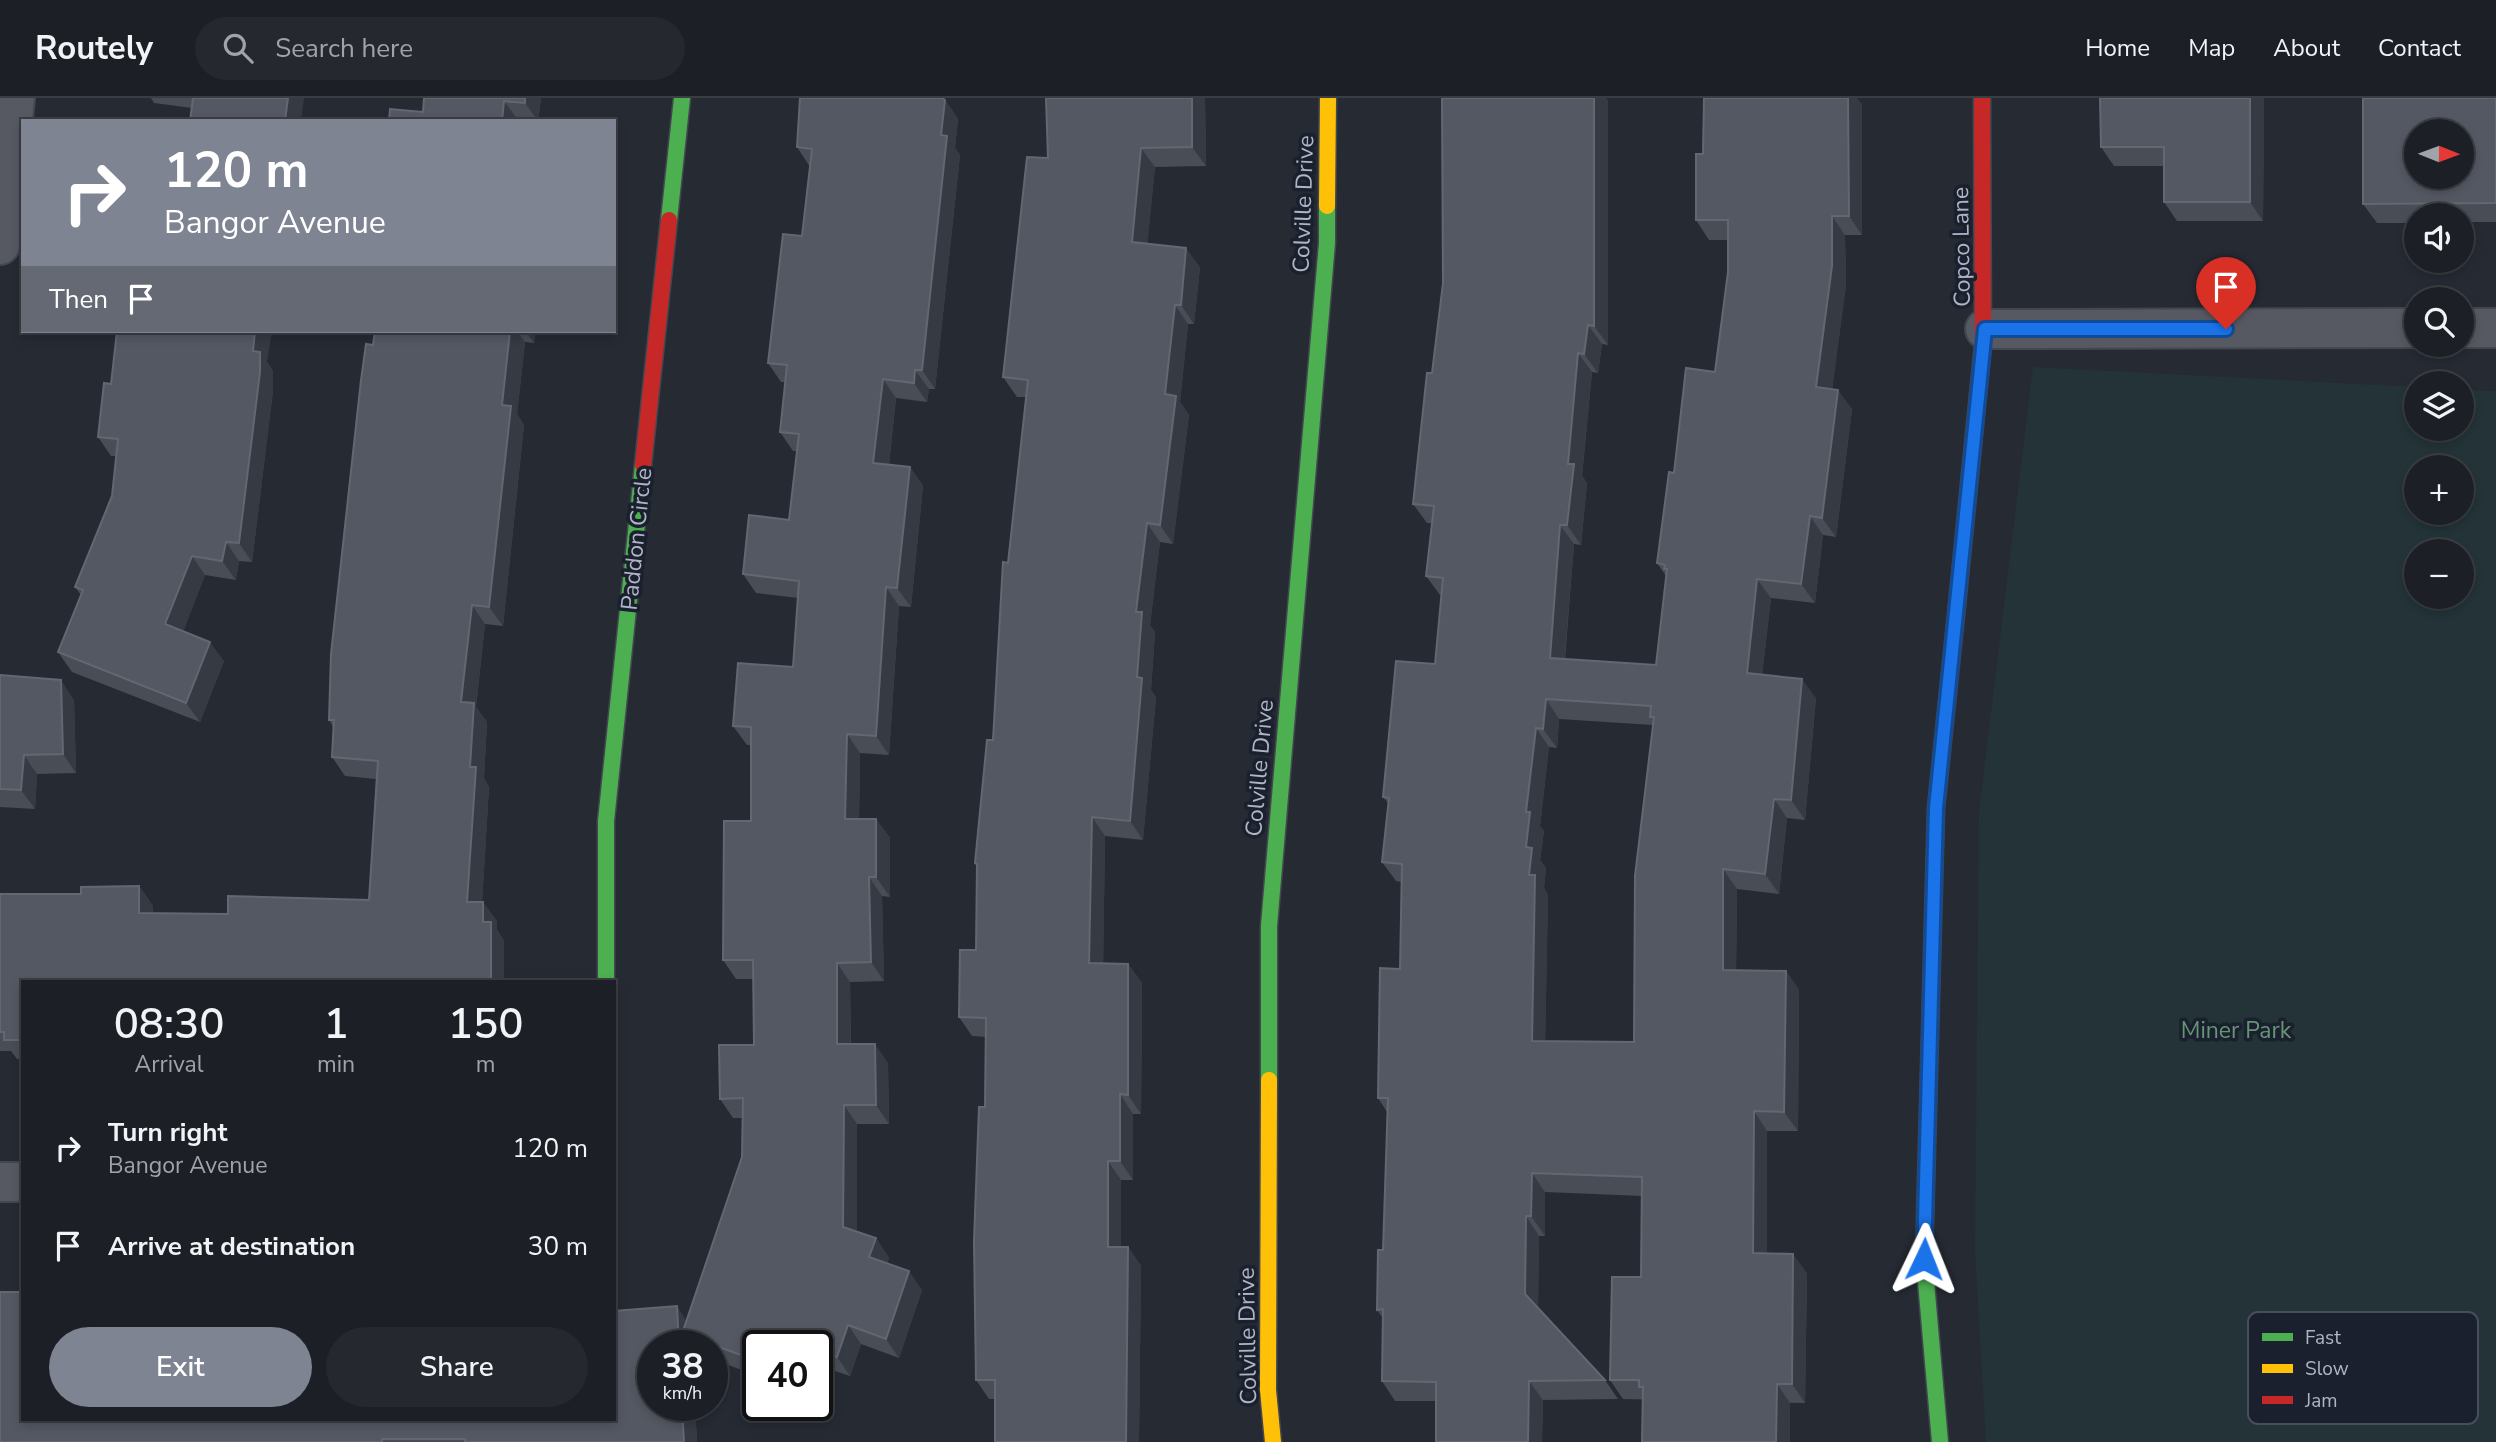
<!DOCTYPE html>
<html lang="en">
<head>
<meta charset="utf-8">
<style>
  :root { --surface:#1c2026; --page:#25282e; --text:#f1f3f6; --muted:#a0a3a7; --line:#3a3e43; --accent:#7f8492 }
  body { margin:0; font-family:"Nunito Sans",sans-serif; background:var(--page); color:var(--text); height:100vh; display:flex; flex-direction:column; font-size:26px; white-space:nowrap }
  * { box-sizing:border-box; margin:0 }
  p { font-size:23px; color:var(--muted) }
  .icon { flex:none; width:38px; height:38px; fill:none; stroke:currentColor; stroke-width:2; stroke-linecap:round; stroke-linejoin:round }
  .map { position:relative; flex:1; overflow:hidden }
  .drawer { position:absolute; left:21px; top:882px; width:595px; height:441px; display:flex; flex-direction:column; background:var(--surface); border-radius:0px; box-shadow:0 4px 10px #0003,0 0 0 2px var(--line) }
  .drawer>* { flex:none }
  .top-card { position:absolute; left:21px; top:21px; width:595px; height:214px; border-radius:0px; box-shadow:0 4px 10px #0003,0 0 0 2px var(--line); background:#7f8492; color:#fff; overflow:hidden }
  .needle { width:46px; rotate:91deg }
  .tools { position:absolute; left:2404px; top:21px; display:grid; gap:14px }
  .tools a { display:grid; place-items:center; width:70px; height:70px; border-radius:50%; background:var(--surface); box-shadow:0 4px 10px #0003,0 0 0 2px var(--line); font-size:35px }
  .speed { position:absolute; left:637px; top:1232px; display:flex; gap:14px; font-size:35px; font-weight:700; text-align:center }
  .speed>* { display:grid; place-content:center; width:91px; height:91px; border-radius:50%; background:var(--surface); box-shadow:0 4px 10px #0003,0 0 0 2px var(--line); line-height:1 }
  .speed small { font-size:18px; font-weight:400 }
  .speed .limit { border:4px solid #111; border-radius:10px; background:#fff; color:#111 }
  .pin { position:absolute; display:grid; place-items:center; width:60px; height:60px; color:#fff; margin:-72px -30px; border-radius:50% 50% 50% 0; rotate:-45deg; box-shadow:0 0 7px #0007 }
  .pin .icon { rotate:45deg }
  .me { position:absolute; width:77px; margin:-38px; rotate:2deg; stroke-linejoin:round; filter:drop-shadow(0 0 5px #0008) }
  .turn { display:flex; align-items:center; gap:24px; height:147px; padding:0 28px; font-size:32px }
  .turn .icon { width:91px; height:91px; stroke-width:2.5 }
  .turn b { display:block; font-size:49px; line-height:60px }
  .then { display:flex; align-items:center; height:66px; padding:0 28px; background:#0003; gap:14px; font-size:26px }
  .eta { display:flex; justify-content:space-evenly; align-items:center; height:119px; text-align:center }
  .eta b { font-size:42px; font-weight:600; line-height:49px }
  .cta { display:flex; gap:14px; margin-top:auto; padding:14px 28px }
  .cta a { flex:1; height:80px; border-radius:42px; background:var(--accent); color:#fff; font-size:28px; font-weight:600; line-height:80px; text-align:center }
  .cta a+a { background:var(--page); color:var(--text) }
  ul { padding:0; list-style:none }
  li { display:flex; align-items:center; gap:21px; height:98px; padding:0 28px }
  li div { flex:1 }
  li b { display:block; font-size:26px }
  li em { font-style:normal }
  header { display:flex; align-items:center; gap:42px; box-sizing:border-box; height:98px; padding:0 35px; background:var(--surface); border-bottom:2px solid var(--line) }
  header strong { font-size:33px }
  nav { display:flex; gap:38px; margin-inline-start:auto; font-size:24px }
  .search { width:490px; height:63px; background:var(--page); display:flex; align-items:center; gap:18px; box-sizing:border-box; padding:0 24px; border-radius:38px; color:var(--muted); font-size:26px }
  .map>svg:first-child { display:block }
  .green { fill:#233338; fill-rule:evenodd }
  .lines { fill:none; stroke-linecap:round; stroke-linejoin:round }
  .street-casing { stroke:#434750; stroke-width:42 }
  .fast-casing { stroke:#434750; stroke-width:19 }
  .slow-casing { stroke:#434750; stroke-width:19 }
  .jam-casing { stroke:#434750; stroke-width:19 }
  .street { stroke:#565961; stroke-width:38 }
  .fast { stroke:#4caf50; stroke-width:16 }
  .slow { stroke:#ffc107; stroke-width:16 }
  .jam { stroke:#c62828; stroke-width:16 }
  .wall { fill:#494d56; fill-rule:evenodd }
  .shaded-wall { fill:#363a43 }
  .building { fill:#545862; stroke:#626772; stroke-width:2; fill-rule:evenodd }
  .route-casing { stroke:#114b97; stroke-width:18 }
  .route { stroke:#1a73e8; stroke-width:12 }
  .labels { text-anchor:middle; stroke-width:7; stroke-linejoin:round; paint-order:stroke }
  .street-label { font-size:23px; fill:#afb5c5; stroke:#1a202d }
  .park-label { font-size:23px; fill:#669576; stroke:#1a202d }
  .key { fill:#1a202d; stroke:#474d5b; stroke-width:2 }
  .key-label { font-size:19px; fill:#afb5c5 }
</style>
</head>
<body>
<header>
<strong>Routely</strong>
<div class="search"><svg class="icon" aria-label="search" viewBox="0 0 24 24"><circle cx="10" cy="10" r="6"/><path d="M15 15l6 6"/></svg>Search here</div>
<nav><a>Home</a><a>Map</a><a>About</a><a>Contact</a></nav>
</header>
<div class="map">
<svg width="2496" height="1344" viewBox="0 0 2496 1344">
  <rect width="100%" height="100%" fill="#262a33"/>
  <path class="green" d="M2033,269L2417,289V331H2462V292L2496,293V1344H1986L1975,1151L1979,714ZM2417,369H2462V415H2417ZM2417,453H2462V499H2417Z"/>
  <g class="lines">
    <g class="street-casing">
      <g id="street">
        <polyline points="0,147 15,0"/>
        <polyline points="2462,230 2496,230"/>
        <polyline points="1985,231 2417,230"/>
        <polyline points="0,1084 23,1084"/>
      </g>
    </g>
    <g class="fast-casing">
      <g id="fast">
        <polyline points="669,122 682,0"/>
        <polyline points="606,884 606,723 643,367"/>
        <polyline points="1269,982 1269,828 1327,145 1327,108"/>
        <polyline points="1940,1344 1924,1161 1936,710 1957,507"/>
      </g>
    </g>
    <g class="slow-casing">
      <g id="slow">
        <polyline points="1327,108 1328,0"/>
        <polyline points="1957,507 1983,247"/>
        <polyline points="1269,982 1268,1292 1273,1344"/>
      </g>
    </g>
    <g class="jam-casing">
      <g id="jam">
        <polyline points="1982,0 1983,247"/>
        <polyline points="643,367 669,122"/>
      </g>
    </g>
    <use href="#street" class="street"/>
    <use href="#fast" class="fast"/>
    <use href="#slow" class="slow"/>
    <use href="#jam" class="jam"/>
  </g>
  <g class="wall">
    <polygon points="151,0 304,0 192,10 154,5"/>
    <polygon points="424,0 541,0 538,23 526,23 423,14"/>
    <polygon points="1046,0 1205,0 1206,68 1155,69 1147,146 1200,169 1194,226 1188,226 1180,304 1189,317 1173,446 1160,444 1150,527 1155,534 1151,592 1156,599 1143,742 1105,738 1103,866 1128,866 1142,885 1141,1016 1133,1016 1133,1082 1121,1082 1121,1149 1128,1149 1141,1168 1139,1344 995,1344 995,1301 989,1301 976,1282 985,1009 986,939 972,938 959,919 976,852 977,769 975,765 993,642 1008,465 1026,299 1017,299 1003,279 1048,60"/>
    <path d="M1442,0H1606L1608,3V247L1602,246L1598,275L1592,274L1582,378L1587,385L1581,447L1574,446L1565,561L1656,567L1666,478L1657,465L1674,375L1715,274L1728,174V142H1709L1696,122L1703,56L1862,6V137H1845L1846,187L1832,291L1852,311L1836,439L1823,437L1815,505L1771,500L1762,577L1816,600L1805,722L1787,720L1779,796L1737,791L1736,872L1786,873L1799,892L1798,1033H1767V1155L1807,1175L1805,1305L1623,1301L1610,1282L1641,1179L1642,1098L1545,1094V1138H1539L1538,1210L1605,1282L1618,1301L1543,1302L1542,1344H1436V1303H1395L1382,1283L1383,1220L1377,1212L1383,1152L1387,1014L1378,1000L1400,871L1401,784L1396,783L1382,764L1389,706L1383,699L1435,566L1442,498L1440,497L1426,478L1432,425H1427L1413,406L1432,275L1443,185ZM1559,621L1653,627L1634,944L1545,943L1548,797L1544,790L1546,770L1540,762L1544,733L1540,728L1549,649L1557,650Z"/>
    <polygon points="2100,0 2264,0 2263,123 2177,123 2164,104 2164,68 2114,68 2101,49"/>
    <polygon points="2496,0 2496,124 2462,124 2462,117 2417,117 2417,125 2377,125 2363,106"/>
    <polygon points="945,2 958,21 955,50 960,57 935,291 929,291 927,304 896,300 889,367 910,369 923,388 911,509 899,508 889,657 860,655 859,721 876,721 890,740 890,799 882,798 884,883 850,884 851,946 888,965 889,1026 857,1026 857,1134 876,1140 889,1160 887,1166 922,1192 899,1260 861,1246 850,1278 820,1268 817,1276 817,1248 758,1248 758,1278 712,1261 712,1248 653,1248 695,1307 697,1344 0,1344 23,1321 615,1213 686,1222 742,1059 743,1020 733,1020 720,1001 754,947 753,881 736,881 723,862 751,723 751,647 747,647 733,628 793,569 798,500 756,495 743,476 789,422 797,353 793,353 780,334 786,284 781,284 768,265 802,138 810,69 797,49"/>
    <polygon points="375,233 535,233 534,245 525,244 517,316 524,327 503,528 485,526 476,609 487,624 484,680 489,689 482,804 497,823 497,832 504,843 504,884 23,884 23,961 17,961 11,953 0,953 0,796 81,796 139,788 153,808 153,815 228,816 369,802 376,681 345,678 332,659 333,629 329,622"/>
    <polygon points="267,264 273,273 273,293 252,464 239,463 236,482 205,477 183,533 224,563 200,624 72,574 58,554 81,497 75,489 112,398 116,358 111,358 98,339 111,286"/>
    <polygon points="0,577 74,602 76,675 37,676 35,711 0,709"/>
  </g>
  <g class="shaded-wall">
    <polygon points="288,0 304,0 301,23 285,23"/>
    <polygon points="525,0 541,0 538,23 525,5"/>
    <polygon points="1192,0 1205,0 1206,68 1192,49"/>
    <polygon points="1594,0 1606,0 1608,3 1608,247 1594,228"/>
    <polygon points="1848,0 1857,0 1862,6 1862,137 1849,118"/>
    <polygon points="2250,0 2264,0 2263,123 2250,104"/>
    <polygon points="945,2 958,21 955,50 960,57 935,291 922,272"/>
    <polygon points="504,3 518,22 518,23 502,23"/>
    <polygon points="1141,50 1155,69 1146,163 1132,144"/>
    <polygon points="1832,118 1845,137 1846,187 1830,308 1816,289"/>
    <polygon points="1186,150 1200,169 1194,226 1181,207"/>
    <polygon points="1175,207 1188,226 1180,304 1189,317 1173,446 1160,427 1165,296"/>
    <polygon points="1588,227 1602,246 1598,275 1584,256"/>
    <polygon points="255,233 272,233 267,264 273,273 273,293 252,464 239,445 253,253"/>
    <polygon points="510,233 517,233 525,244 517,316 524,327 503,528 489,509 502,307"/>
    <polygon points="525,233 535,233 534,245"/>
    <polygon points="1578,255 1592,274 1582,378 1587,385 1581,447 1567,427 1568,366"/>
    <polygon points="915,272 929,291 927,304 914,285"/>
    <polygon points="883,281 896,300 887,384 873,365"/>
    <polygon points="1838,292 1852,311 1836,439 1822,420"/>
    <polygon points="910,369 923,388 911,509 897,490"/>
    <polygon points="1810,418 1823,437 1815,505 1801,486"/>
    <polygon points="1147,425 1160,444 1150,527 1155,534 1151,592 1156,599 1143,742 1130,723 1136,514"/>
    <polygon points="1560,427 1574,446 1563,579 1550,560"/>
    <polygon points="226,444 239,463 236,482 222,463"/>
    <polygon points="192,458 205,477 179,545 165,526"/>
    <polygon points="1757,481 1771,500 1760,595 1747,575"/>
    <polygon points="886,489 899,508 889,657 876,638"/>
    <polygon points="472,507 485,526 476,609 487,624 484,680 489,689 481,823 467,804 461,604"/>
    <polygon points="210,544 224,563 200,624 186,605"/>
    <polygon points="1802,581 1816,600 1805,722 1791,702"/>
    <polygon points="61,582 74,602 76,675 63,656"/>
    <polygon points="1546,601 1559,621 1557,650 1543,631"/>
    <polygon points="1536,630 1549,649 1540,728 1544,733 1540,762 1546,770 1544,790 1548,797 1545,962 1532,943 1529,777 1526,749 1526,714"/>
    <polygon points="847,636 860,655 859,740 845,721"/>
    <polygon points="24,657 37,676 35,711 21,692"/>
    <polygon points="1774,701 1787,720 1779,796 1765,776"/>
    <polygon points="1092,719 1105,738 1103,885 1089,865"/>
    <polygon points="876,721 890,740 890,799 876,779"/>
    <polygon points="1723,771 1737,791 1736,891 1723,872"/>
    <polygon points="869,779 882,798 884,883 871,864"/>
    <polygon points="139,788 153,808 152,834 139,815"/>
    <polygon points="483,804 497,823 497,832 504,843 504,884 491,884 483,824"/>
    <polygon points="837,865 850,884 851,965 837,946"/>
    <polygon points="1128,866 1142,885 1141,1016 1128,997"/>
    <polygon points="1786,873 1799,892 1798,1033 1784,1014"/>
    <polygon points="875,946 888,965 889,1026 876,1007"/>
    <polygon points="1120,996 1133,1016 1133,1082 1120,1063"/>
    <polygon points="844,1007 857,1026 857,1148 843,1129"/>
    <polygon points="1754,1013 1767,1033 1767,1174 1753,1155"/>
    <polygon points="1108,1063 1121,1082 1121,1168 1108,1149"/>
    <polygon points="1532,1075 1545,1094 1545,1138 1531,1118"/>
    <polygon points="1526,1118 1539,1138 1538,1215 1525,1196"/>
    <polygon points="876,1140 889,1160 883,1179 869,1159"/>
    <polygon points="1128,1149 1141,1168 1139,1344 1126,1344"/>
    <polygon points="1793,1156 1807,1175 1805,1305 1792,1286"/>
    <polygon points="909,1173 922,1192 899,1260 886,1241"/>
    <polygon points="677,1208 690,1228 682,1236 690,1248 679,1248"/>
    <polygon points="848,1227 861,1246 850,1278 837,1259"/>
    <polygon points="817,1264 820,1268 817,1276"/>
    <polygon points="1529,1283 1543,1302 1542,1344 1528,1344"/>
    <polygon points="1777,1286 1790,1305 1790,1344 1776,1344"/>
    <polygon points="682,1307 695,1307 697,1344 684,1344"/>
  </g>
  <g class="building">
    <polygon points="193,0 288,0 285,23 190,23"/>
    <polygon points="424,0 525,0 525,5 504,3 502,23 389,23 390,11 423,14"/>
    <polygon points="800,0 942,0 945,2 941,37 947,38 922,272 915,272 914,285 883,281 873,365 910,369 897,490 886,489 876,638 847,636 845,721 876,721 876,779 869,779 871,864 837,865 837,946 875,946 876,1007 844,1007 843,1129 876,1140 869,1159 909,1173 886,1241 848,1227 837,1259 817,1252 817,1248 758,1248 758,1263 682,1236 742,1059 743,1000 720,1001 719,947 754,947 753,862 723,862 724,723 751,723 751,629 733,628 738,565 793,569 799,483 743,476 749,417 789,422 799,336 780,334 787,267 768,265 783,136 802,138 812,51 797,49"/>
    <polygon points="1046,0 1192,0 1192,49 1141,50 1132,144 1186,150 1181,207 1175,207 1165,296 1176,298 1160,427 1147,425 1136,514 1142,514 1137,579 1142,580 1130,723 1092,719 1089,865 1128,866 1128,997 1120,996 1120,1063 1108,1063 1108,1149 1128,1149 1126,1344 995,1344 995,1282 976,1282 974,1143 979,1009 985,1009 986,920 959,919 960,852 976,852 977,766 975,765 987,642 993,642 1003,464 1008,465 1028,282 1003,279 1027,59 1048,60"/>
    <path d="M1442,0H1594V228L1588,227L1584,256L1578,255L1568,366H1574L1567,427H1560L1550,560L1656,567L1667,471H1664L1665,467L1657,465L1669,374L1674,375L1686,270L1715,274L1728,174V122H1696V56H1703L1704,0H1848L1849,118H1832V168L1816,289L1838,292L1822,420L1810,418L1801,486L1757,481L1747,575L1802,581L1791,702L1774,701L1765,776L1723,771V872L1786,873L1784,1014L1754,1013L1753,1155L1793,1156L1792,1286H1777L1776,1344H1642L1643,1289H1639V1282H1610L1612,1179H1641L1642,1079L1532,1075L1531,1118H1526L1525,1196L1605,1282L1529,1283L1528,1344H1436V1284L1382,1283L1383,1211L1377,1212L1378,1152H1383L1388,1000H1378L1380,870L1400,871L1402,766L1382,764L1389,700L1383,699L1396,563L1435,566L1443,480L1426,478L1434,408L1413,406L1427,275H1432L1443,185ZM1546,601L1651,608L1650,619H1654L1635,778L1634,944L1532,943L1535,777H1529L1532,750L1526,749L1530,714H1526L1536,630L1543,631Z"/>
    <polygon points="2100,0 2250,0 2250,104 2164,104 2164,49 2101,49"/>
    <path d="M2363,0H2496V105L2363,106ZM2417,33H2462V79H2417Z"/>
    <polygon points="117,233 255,233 253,253 260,254 260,274 239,445 226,444 222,463 192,458 165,526 210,544 186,605 58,554 83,492 75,489 112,398 118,341 98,339 104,285 111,286"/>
    <polygon points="375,233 510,233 502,307 511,308 489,509 472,507 461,604 474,605 470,669 476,669 467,804 483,804 483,824 491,824 491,884 23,884 23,942 4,942 4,934 0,934 0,796 81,796 81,789 139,788 139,815 228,816 228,798 369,802 378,663 332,659 334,622 329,622 331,556 361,282 366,246 373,247"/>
    <polygon points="0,577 61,582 63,656 24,657 21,692 0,691"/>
    <polygon points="0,1194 23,1194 23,1321 614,1321 614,1213 677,1208 679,1248 653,1248 653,1307 682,1307 684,1344 465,1344 465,1341 382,1341 382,1344 0,1344"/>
  </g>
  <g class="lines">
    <g class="route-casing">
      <polyline id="route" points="1924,1161 1936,710 1985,231 2226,231"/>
    </g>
    <use href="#route" class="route"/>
  </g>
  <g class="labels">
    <g class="street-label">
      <text transform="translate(1303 106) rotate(-88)" y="8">Colville Drive</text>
      <text transform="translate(1961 149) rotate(-91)" y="8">Copco Lane</text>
      <text transform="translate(636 441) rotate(-84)" y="8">Paddon Circle</text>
      <text transform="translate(1259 670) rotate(-85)" y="8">Colville Drive</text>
      <text transform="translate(1247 1238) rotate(-91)" y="8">Colville Drive</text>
    </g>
    <g class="park-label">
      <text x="2236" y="940">Miner Park</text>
    </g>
  </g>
  <rect x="2248" y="1214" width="230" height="112" rx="10" class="key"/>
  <rect x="2262" y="1235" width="31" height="8" fill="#4caf50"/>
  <rect x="2262" y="1266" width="31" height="9" fill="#ffc107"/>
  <rect x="2262" y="1298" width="31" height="8" fill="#c62828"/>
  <g class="key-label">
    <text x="2305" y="1246">Fast</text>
    <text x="2305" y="1277">Slow</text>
    <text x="2305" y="1309">Jam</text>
  </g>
</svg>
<div class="tools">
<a><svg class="needle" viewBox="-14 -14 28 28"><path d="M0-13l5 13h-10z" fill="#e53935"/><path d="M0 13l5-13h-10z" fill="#a0a3a7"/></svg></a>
<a><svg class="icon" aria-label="sound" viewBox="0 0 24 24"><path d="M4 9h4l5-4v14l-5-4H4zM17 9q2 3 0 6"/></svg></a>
<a><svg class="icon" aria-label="search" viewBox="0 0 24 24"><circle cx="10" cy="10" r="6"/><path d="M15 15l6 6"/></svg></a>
<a><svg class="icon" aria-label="layers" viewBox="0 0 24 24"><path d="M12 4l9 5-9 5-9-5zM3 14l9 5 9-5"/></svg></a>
<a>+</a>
<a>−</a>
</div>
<div class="speed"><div>38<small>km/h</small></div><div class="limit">40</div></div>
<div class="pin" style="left:2226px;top:231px;background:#d93025"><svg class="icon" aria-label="arrive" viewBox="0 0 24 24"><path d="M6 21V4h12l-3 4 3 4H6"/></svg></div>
<svg class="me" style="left:1924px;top:1161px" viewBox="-20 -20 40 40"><path d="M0-17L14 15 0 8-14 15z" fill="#1a73e8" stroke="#fff" stroke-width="4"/></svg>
<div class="top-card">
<div class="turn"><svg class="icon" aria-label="right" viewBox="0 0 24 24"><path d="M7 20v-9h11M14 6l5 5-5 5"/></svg><div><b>120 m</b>Bangor Avenue</div></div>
<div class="then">Then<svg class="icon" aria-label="arrive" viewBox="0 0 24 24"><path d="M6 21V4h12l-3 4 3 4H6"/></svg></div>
</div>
<section class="drawer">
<div class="eta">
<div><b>08:30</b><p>Arrival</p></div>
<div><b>1</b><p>min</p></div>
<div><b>150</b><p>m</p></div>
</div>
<ul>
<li><svg class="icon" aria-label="right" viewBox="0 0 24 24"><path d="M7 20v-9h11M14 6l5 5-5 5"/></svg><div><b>Turn right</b><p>Bangor Avenue</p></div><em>120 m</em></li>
<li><svg class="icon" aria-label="arrive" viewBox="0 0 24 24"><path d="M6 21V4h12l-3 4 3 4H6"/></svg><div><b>Arrive at destination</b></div><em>30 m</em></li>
</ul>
<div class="cta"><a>Exit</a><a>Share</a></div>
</section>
</div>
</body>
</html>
